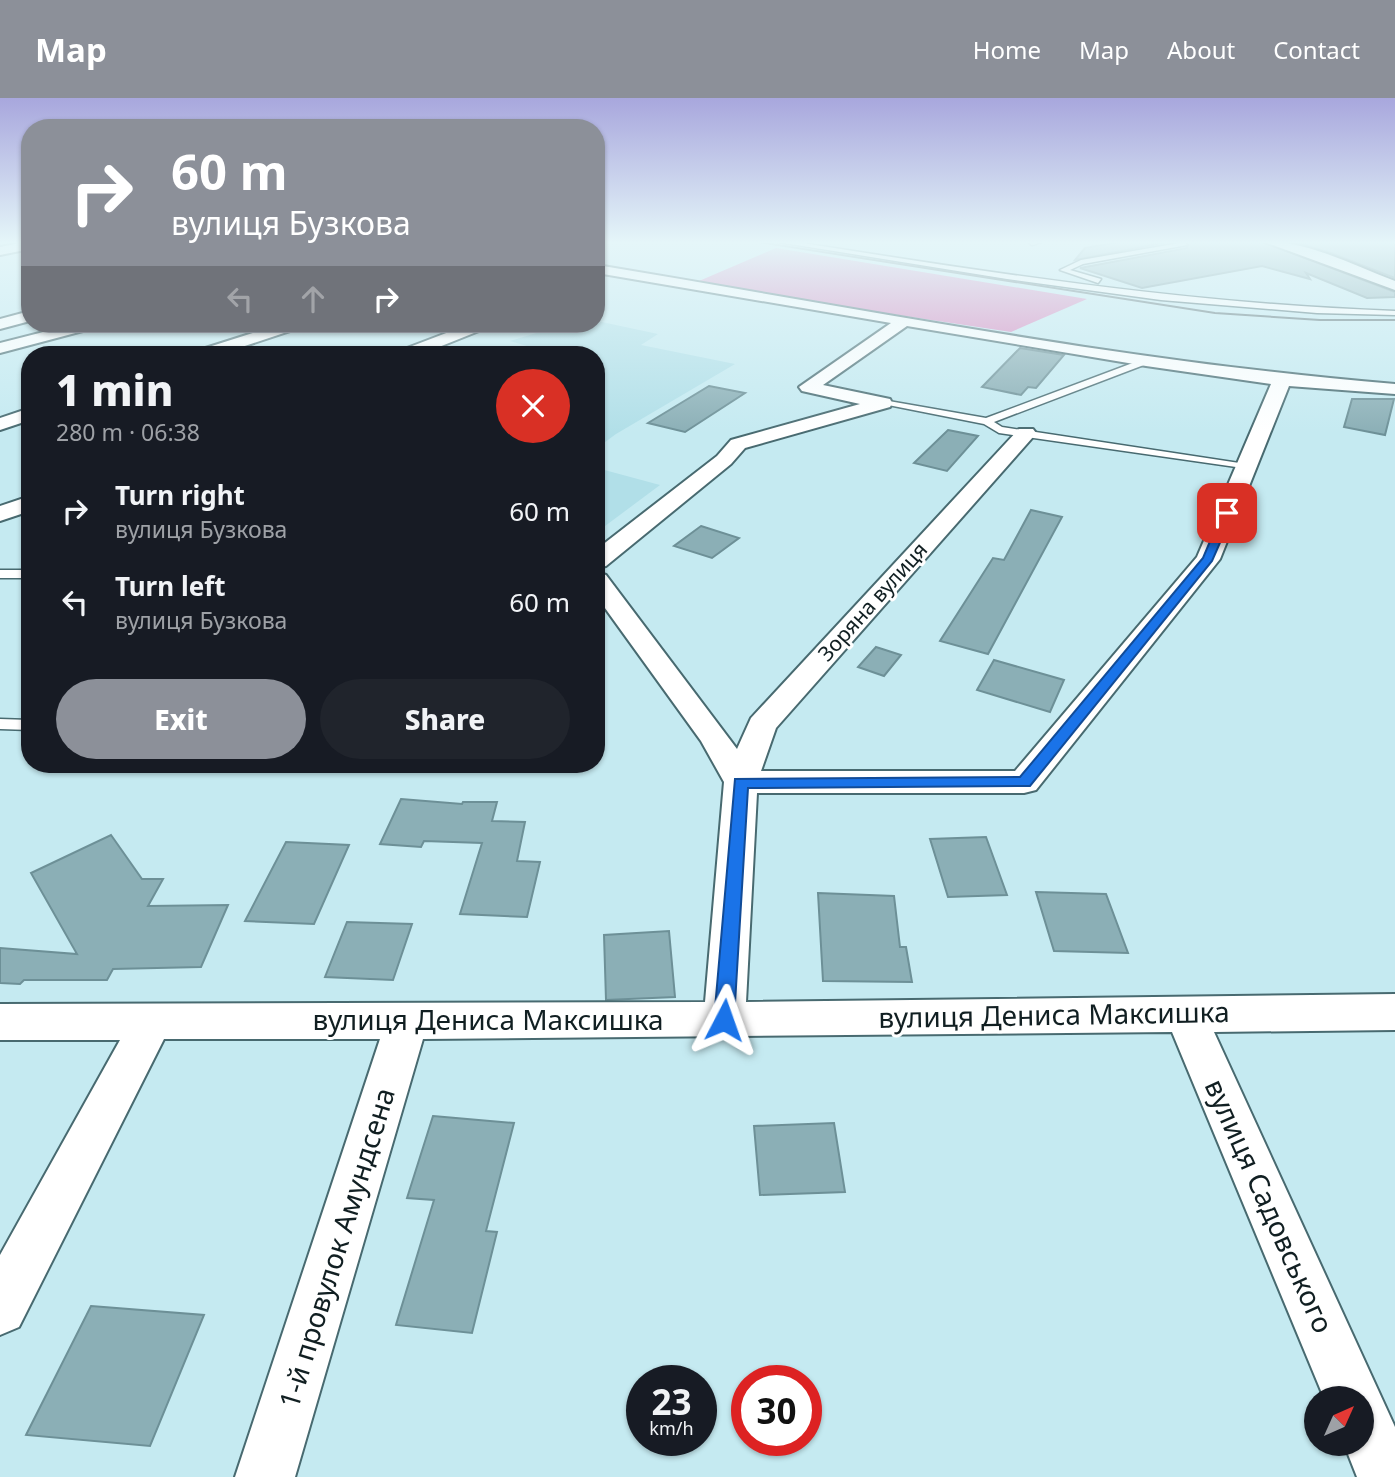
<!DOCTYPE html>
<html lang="en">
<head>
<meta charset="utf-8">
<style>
  :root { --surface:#171b24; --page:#20242c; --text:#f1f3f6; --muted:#9ea1a6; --accent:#8c9099 }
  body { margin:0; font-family:"Noto Sans",sans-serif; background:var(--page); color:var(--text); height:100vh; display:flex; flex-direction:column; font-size:26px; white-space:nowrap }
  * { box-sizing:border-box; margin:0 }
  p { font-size:23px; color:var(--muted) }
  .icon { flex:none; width:38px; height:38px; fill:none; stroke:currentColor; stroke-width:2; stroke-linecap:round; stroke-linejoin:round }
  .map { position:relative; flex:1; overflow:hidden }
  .side { position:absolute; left:21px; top:248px; width:584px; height:427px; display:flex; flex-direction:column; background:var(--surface); border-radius:28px; box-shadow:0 2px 5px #0004 }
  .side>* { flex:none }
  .top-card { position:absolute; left:21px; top:21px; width:584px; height:214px; border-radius:28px; box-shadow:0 2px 5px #0004; background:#8c9099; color:#fff; overflow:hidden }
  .needle { width:46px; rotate:45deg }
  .controls { position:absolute; left:1304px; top:1288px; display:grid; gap:14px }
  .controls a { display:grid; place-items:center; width:70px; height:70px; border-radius:50%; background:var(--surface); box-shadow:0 2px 5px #0004; font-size:35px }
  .speed { position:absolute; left:626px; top:1267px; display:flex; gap:14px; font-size:35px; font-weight:700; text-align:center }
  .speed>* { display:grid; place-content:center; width:91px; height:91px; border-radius:50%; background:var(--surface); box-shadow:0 2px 5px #0004; line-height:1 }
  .speed small { font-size:18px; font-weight:400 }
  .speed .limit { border:10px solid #d22; background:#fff; color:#111 }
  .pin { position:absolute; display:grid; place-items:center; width:60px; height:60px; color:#fff; margin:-30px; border-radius:14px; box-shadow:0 4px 10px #0006 }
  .me { position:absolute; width:77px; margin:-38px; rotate:4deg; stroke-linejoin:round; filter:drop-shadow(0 0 5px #0008) }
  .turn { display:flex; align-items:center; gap:24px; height:147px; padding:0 35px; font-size:32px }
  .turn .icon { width:91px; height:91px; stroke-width:2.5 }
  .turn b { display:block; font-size:49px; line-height:60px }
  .lanes { display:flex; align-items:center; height:66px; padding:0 35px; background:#0003; justify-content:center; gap:35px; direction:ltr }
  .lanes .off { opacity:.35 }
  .round { display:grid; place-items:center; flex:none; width:74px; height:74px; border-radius:37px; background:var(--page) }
  .head { display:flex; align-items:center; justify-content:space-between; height:119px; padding:0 35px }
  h1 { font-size:42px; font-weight:800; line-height:52px }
  .primary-button { display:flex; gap:14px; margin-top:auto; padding:14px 35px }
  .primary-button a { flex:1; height:80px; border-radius:42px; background:var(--accent); color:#fff; font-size:28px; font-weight:800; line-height:80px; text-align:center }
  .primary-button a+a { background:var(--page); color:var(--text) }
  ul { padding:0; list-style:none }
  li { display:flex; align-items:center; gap:21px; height:91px; padding:0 35px }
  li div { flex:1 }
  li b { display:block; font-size:26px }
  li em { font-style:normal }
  header { display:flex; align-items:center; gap:42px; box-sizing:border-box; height:98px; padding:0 35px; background:var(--accent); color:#fff }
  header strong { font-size:33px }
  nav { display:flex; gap:38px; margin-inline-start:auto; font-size:24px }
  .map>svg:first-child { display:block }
  .built { fill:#b1dfe8 }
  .forest { fill:#d986be }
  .building { fill:#8bafb6; stroke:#6d9097; stroke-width:2 }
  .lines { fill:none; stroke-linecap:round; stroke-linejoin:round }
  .lane-casing { stroke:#486a70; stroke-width:3 }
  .street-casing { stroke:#486a70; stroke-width:4 }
  .lane { fill:#fff; fill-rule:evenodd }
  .street { fill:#fff; fill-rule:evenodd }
  .tram { stroke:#546a6f; stroke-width:2 }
  .route { fill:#1a73e8; stroke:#114b97; stroke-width:2 }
  .labels { text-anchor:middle; stroke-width:6; stroke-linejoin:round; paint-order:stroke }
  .far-street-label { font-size:21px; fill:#111f22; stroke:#fff }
  .near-street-label { font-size:28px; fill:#111f22; stroke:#fff }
</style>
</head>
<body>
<header>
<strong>Map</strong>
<nav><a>Home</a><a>Map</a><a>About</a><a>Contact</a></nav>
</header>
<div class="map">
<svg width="1395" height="1379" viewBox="0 0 1395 1379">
  <rect width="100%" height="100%" fill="#c5eaf1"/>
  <g class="built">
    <polygon points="597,223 658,236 641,247 735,266 616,336 597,350 597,257 504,257 537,251 510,243 566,226 597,226"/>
    <polygon points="597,370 660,387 597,434"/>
  </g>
  <polygon class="forest" points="776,150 1087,201 1011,234 692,186"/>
  <g class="building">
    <polygon points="1125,143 1173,143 1075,162 1085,150"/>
    <polygon points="1188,143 1260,143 1395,194 1395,199 1367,200 1306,175 1310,181 1262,168 1142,190 1080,170 1187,150"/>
    <polygon points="1291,143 1395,143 1395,180 1331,155"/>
    <polygon points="1020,250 1064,257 1036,290 1028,289 1021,297 982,289"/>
    <polygon points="709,288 745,295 685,334 648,325"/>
    <polygon points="1352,301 1394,301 1385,337 1344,329"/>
    <polygon points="948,332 978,338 947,373 914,365"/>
    <polygon points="1031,412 1062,419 988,556 940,543 993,460 1004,462"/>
    <polygon points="701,428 739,440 712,460 674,448"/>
    <polygon points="876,549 901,557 884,578 858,569"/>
    <polygon points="994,562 1064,582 1050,614 977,592"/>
    <polygon points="401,701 462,706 463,704 497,704 492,723 525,724 517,763 540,764 527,819 460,816 482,745 424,743 421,749 380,746"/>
    <polygon points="111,737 142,781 163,781 148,808 228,807 201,869 113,871 107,882 24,882 20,886 0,885 0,850 77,856 31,775"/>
    <polygon points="986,739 1007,797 948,799 930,741"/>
    <polygon points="286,744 349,747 314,826 245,823"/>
    <polygon points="1036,794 1106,796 1128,855 1054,853"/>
    <polygon points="818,795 894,798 900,849 906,849 912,884 823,883"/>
    <polygon points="347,824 412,826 393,882 325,879"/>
    <polygon points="669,833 675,899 606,902 604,837"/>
    <polygon points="433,1018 514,1025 486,1133 497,1134 472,1235 396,1227 434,1102 407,1100"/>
    <polygon points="834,1025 845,1094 760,1097 754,1028"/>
    <polygon points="91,1208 204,1217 150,1348 26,1337"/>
  </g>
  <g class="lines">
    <g class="lane-casing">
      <g id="lane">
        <polygon points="14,143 21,143 21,144 18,146"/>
        <path d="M772,143H790C991,175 1191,206 1395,213V217L1317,215L1161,202L1007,181Z"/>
        <polygon points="1030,143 1045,143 1032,147 1029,145"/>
        <polygon points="1185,144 1187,147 1083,166 1070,172 1101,181 1098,185 1060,172 1081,162"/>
        <polygon points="1146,260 1150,263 1149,265 994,324 1002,329 1246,366 1252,369 1250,371 999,335 984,326 878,305 883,302 986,320"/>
        <rect x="0" y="472" width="30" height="8"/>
        <polygon points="0,621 30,622 30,632 0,631"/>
      </g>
    </g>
    <g class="street-casing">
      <g id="street">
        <polygon points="30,143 30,151 0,157 0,149"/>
        <path d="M1262,143C1308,143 1353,167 1395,183V192Z"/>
        <path d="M597,167C862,211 1127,264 1395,286V296L1289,288L1220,461L1036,692L1024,695H757L746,904L1395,896V932L1214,934L1395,1329V1379H1357L1344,1346H1362V1300H1324L1172,934L423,941L295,1379H235L380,941H164L19,1229L0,1237V1157L120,942H0V906L705,904L724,684L701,643L597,499V474L606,477L737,651L751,620L1019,331H1033L1036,335L1033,339L776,630L761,673H1015L1197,459L1271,286L1146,268L907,228L823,287L890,301L892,305L890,309L745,350L731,366L606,468L597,470V451L717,358L731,342L860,306L802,293L799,289L891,225L597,175Z"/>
        <polygon points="30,213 30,223 0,231 0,221"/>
        <polygon points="75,226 100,226 98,229 0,255 0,245"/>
        <polygon points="281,226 304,226 302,229 218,257 194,257 196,253"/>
        <polygon points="470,226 491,226 489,229 419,257 397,257 399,253"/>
        <polygon points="30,310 30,322 0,332 0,320"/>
        <polygon points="30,398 30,413 0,423 0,408"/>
      </g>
    </g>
    <use href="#lane" class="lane"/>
    <use href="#street" class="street"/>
    <polyline class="tram" points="752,143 1215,215 1320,222 1395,222"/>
  </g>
  <linearGradient id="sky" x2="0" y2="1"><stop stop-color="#a8a7dd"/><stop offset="0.43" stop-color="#e5f6f9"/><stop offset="1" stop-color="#e5f6f9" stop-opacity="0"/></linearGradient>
  <rect width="1395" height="336" fill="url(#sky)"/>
  <polygon class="route" points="1227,412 1233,415 1212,463 1030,688 748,690 734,922 731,928 724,930 717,928 714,922 735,681 1020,679 1203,460 1222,415"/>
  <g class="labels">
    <g class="far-street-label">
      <text transform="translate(873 504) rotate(-48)" y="7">Зоряна вулиця</text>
    </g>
    <g class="near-street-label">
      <text transform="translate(1054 917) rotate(-1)" y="10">вулиця Дениса Максишка</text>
      <text x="488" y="932">вулиця Дениса Максишка</text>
      <text transform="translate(1269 1108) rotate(66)" y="10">вулиця Садовського</text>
      <text transform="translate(337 1150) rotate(-73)" y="10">1-й провулок Амундсена</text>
    </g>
  </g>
</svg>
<div class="controls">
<a><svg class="needle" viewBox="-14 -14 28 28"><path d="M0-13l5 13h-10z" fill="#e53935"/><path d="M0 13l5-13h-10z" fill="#9ea1a6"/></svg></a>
</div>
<div class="speed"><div>23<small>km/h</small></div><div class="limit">30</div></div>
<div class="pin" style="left:1227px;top:415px;background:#d93025"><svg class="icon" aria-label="arrive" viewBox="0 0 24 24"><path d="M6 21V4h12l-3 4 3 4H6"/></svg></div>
<svg class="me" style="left:724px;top:922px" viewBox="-20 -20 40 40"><path d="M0-17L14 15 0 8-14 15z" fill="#1a73e8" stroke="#fff" stroke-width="4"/></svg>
<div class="top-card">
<div class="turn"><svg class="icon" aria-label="right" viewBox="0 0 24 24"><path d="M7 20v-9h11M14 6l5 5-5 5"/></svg><div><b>60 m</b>вулиця Бузкова</div></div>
<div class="lanes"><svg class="icon off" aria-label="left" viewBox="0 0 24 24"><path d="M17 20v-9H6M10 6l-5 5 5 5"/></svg><svg class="icon off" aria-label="ahead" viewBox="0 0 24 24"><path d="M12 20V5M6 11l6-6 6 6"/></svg><svg class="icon" aria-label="right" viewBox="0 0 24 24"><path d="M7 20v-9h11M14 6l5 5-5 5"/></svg></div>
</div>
<section class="side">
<div class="head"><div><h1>1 min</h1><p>280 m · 06:38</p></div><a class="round" style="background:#d93025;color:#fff"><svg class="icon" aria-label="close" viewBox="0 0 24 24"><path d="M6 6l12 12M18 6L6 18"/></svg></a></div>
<ul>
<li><svg class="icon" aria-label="right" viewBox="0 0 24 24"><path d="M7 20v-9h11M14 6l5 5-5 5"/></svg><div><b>Turn right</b><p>вулиця Бузкова</p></div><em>60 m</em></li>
<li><svg class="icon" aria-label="left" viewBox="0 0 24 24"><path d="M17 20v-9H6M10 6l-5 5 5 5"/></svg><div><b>Turn left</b><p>вулиця Бузкова</p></div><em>60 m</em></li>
</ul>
<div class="primary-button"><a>Exit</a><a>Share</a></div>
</section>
</div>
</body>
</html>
